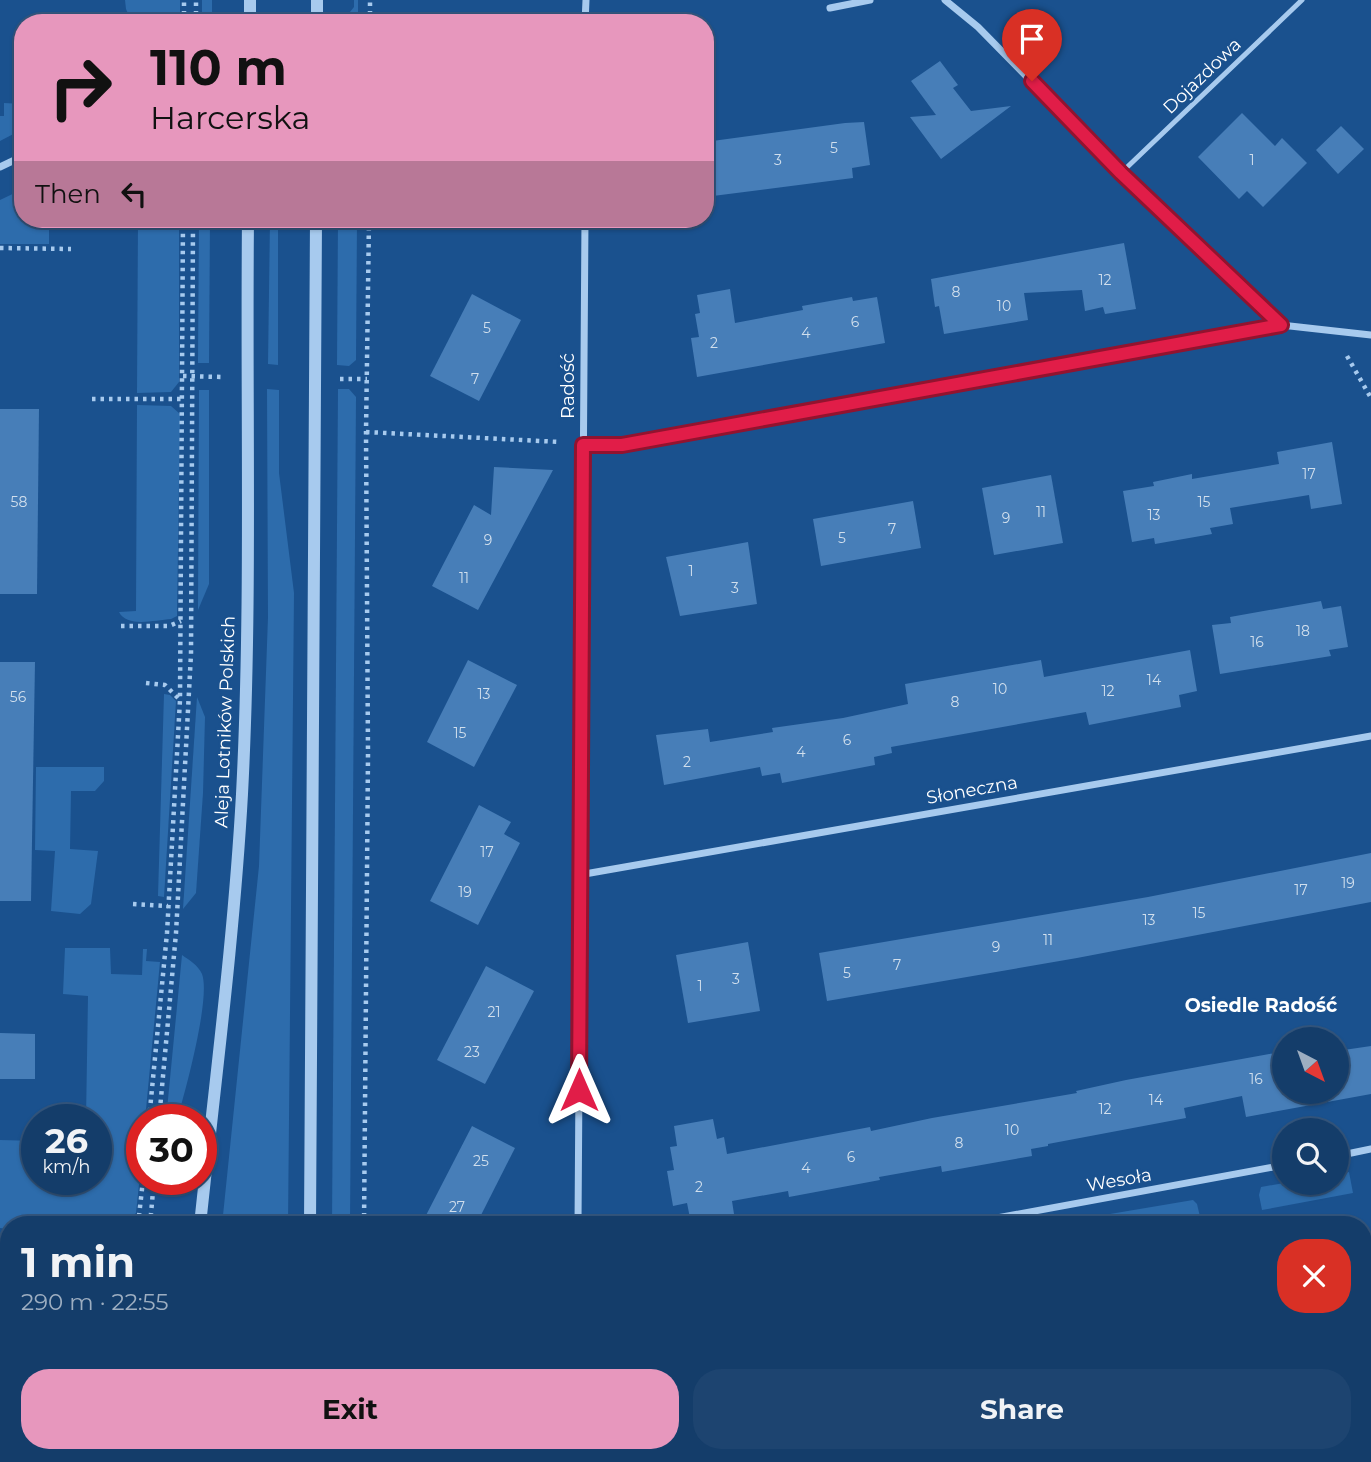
<!DOCTYPE html>
<html lang="en">
<head>
<meta charset="utf-8">
<style>
  :root { --surface:#143d6a; --page:#1d4470; --text:#f1f3f6; --muted:#9daec1; --line:#33567e; --accent:#e797bd }
  body { margin:0; font-family:Montserrat,sans-serif; background:var(--page); color:var(--text); height:100vh; display:flex; flex-direction:column; font-size:26px; white-space:nowrap }
  * { box-sizing:border-box; margin:0 }
  p { font-size:23px; color:var(--muted) }
  .icon { flex:none; width:38px; height:38px; fill:none; stroke:currentColor; stroke-width:2; stroke-linecap:round; stroke-linejoin:round }
  .map { position:relative; flex:1; overflow:hidden }
  .drawer { position:absolute; left:0px; top:1216px; width:1372px; height:247px; display:flex; flex-direction:column; background:var(--surface); border-radius:28px 28px 0 0; box-shadow:0 2px 5px #0004,0 0 0 2px var(--line) }
  .drawer>* { flex:none }
  .banner { position:absolute; left:14px; top:14px; width:700px; height:214px; border-radius:28px; box-shadow:0 2px 5px #0004,0 0 0 2px var(--line); background:#e797bd; color:#111; overflow:hidden }
  .needle { width:46px; rotate:139deg }
  .controls { position:absolute; left:1272px; top:1027px; display:grid; gap:14px }
  .controls a { display:grid; place-items:center; width:77px; height:77px; border-radius:50%; background:var(--surface); box-shadow:0 2px 5px #0004,0 0 0 2px var(--line); font-size:35px }
  .speed { position:absolute; left:21px; top:1104px; display:flex; gap:14px; font-size:35px; font-weight:700; text-align:center }
  .speed>* { display:grid; place-content:center; width:91px; height:91px; border-radius:50%; background:var(--surface); box-shadow:0 2px 5px #0004,0 0 0 2px var(--line); line-height:1 }
  .speed small { font-size:18px; font-weight:400 }
  .speed .limit { border:10px solid #d22; background:#fff; color:#111 }
  .pin { position:absolute; display:grid; place-items:center; width:60px; height:60px; color:#fff; margin:-72px -30px; border-radius:50% 50% 50% 0; rotate:-45deg; box-shadow:0 0 7px #0007 }
  .pin .icon { rotate:45deg }
  .me { position:absolute; width:77px; margin:-38px; rotate:0deg; stroke-linejoin:round; filter:drop-shadow(0 0 5px #0008) }
  .turn { display:flex; align-items:center; gap:24px; height:147px; padding:0 21px; font-size:32px }
  .turn .icon { width:91px; height:91px; stroke-width:2.5 }
  .turn b { display:block; font-size:49px; line-height:60px }
  .then { display:flex; align-items:center; height:66px; padding:0 21px; background:#0003; gap:14px; font-size:26px }
  .round { display:grid; place-items:center; flex:none; width:74px; height:74px; border-radius:28px; background:var(--page) }
  .head { display:flex; align-items:center; justify-content:space-between; height:119px; padding:0 21px }
  h1 { font-size:42px; font-weight:700; line-height:52px }
  .cta { display:flex; gap:14px; margin-top:auto; padding:14px 21px }
  .cta a { flex:1; height:80px; border-radius:28px; background:var(--accent); color:#111; font-size:28px; font-weight:700; line-height:80px; text-align:center }
  .cta a+a { background:var(--page); color:var(--text) }
  .map>svg:first-child { display:block }
  .green { fill:#2d6cac }
  .building { fill:#477eb8 }
  .lines { fill:none; stroke-linecap:round; stroke-linejoin:round }
  .path { stroke:#a7caee; stroke-width:4.5; stroke-dasharray:3.5 5; stroke-linecap:butt }
  .service { stroke:#a7caee; stroke-width:5 }
  .minor { stroke:#a7caee; stroke-width:7 }
  .tertiary { stroke:#a7caee; stroke-width:12 }
  .route-casing { stroke:#92132f; stroke-width:18 }
  .route { stroke:#e11d48; stroke-width:12 }
  .labels { text-anchor:middle; stroke-width:5; stroke-linejoin:round; paint-order:stroke }
  .number-label { font-size:14px; fill:#d1dfed }
  .street-label { font-size:18px; fill:#fff; stroke:#1a518e }
  .neighbourhood-label { font-size:19px; font-weight:bold; fill:#fff; stroke:#1a518e }
</style>
</head>
<body>
<div class="map">
<svg width="1371" height="1462" viewBox="0 0 1371 1462">
  <rect width="100%" height="100%" fill="#1a518e"/>
  <g class="green">
    <polygon points="125,0 180,0 180,23 132,23 126,9"/>
    <rect x="202" y="0" width="10" height="23"/>
    <polygon points="354,0 358,0 358,23 341,23 354,7"/>
    <polygon points="4,103 23,104 23,129 0,141 0,116 4,116"/>
    <polygon points="23,189 23,219 49,219 49,244 0,244 0,200"/>
    <polygon points="138,219 179,219 179,382 171,392 137,393"/>
    <polygon points="199,219 210,219 209,363 198,363"/>
    <polygon points="270,219 278,219 278,365 268,364"/>
    <polygon points="338,219 357,219 356,360 349,366 337,365"/>
    <polygon points="267,389 279,390 279,473 294,593 288,1225 222,1225 259,866 268,617"/>
    <polygon points="338,389 349,389 356,397 350,1225 332,1225"/>
    <polygon points="199,390 209,390 209,584 198,610"/>
    <path d="M137,405L171,406L180,414L177,616L171,619C155,620 127,628 119,612L136,611Z"/>
    <polygon points="164,694 170,695 176,701 164,897 158,896"/>
    <polygon points="197,697 205,717 203,793 196,893 183,909"/>
    <polygon points="36,767 104,767 104,781 95,791 71,791 70,849 98,851 91,904 80,914 51,911 55,851 35,850"/>
    <polygon points="65,948 110,948 111,974 142,975 143,949 147,949 146,961 160,962 145,1120 142,1120 142,1156 136,1213 123,1225 9,1225 9,1229 0,1228 0,1140 37,1141 37,1180 96,1180 96,1120 86,1120 88,996 63,994"/>
    <path d="M182,955C189,960 198,965 202,974C211,998 185,1092 177,1120H166Z"/>
    <polygon points="1349,1172 1353,1193 1262,1210 1259,1195 1261,1187 1284,1183 1337,1183 1337,1174"/>
    <polygon points="1193,1200 1197,1204 1201,1221 1179,1225 1112,1225 1110,1214"/>
    <polygon points="83,1454 111,1454 110,1462 85,1462"/>
    <polygon points="198,1454 291,1454 291,1462 197,1462"/>
    <polygon points="595,1454 619,1454 619,1462 596,1462"/>
  </g>
  <g class="building">
    <polygon points="940,61 958,85 953,88 971,111 1011,106 941,159 910,117 936,115 911,81"/>
    <polygon points="1242,113 1275,146 1282,138 1307,163 1263,207 1247,191 1239,199 1198,157"/>
    <polygon points="864,122 870,165 852,168 853,178 705,197 705,142 845,123"/>
    <polygon points="1341,126 1364,149 1338,174 1316,150"/>
    <polygon points="1124,243 1136,309 1105,314 1103,307 1085,311 1082,290 1024,293 1028,320 944,334 939,306 935,307 931,279"/>
    <polygon points="730,289 735,323 803,310 802,306 852,297 853,301 877,297 885,343 697,377 691,338 699,337 695,314 700,313 697,295"/>
    <polygon points="472,294 521,320 479,401 430,376"/>
    <polygon points="0,409 39,409 37,594 0,594"/>
    <polygon points="1332,442 1342,504 1311,509 1309,495 1230,508 1233,524 1210,528 1212,534 1155,544 1154,538 1132,542 1123,491 1154,486 1153,482 1192,474 1192,479 1279,464 1277,452"/>
    <polygon points="494,467 553,470 478,610 432,586 474,505 491,515"/>
    <polygon points="1051,475 1063,543 994,555 982,488"/>
    <polygon points="913,501 921,548 821,566 813,519"/>
    <polygon points="748,542 757,604 680,616 666,557"/>
    <polygon points="1321,601 1323,609 1341,606 1348,647 1329,650 1331,656 1220,674 1212,625 1231,623 1230,617"/>
    <polygon points="1190,650 1197,691 1179,695 1181,707 1089,725 1086,712 891,747 892,753 874,757 875,765 782,783 780,773 762,776 760,767 664,785 656,735 708,729 710,742 773,732 772,728 843,718 908,704 905,684 1041,660 1044,677"/>
    <polygon points="468,660 517,685 474,767 427,742"/>
    <polygon points="0,662 35,662 31,901 0,901"/>
    <polygon points="479,805 511,822 504,834 520,843 478,925 430,901"/>
    <polygon points="1371,853 1371,902 1077,958 827,1001 819,953 1148,897"/>
    <polygon points="748,942 760,1011 688,1023 676,955"/>
    <polygon points="486,966 534,991 485,1084 437,1060"/>
    <polygon points="0,1033 35,1034 35,1079 0,1079"/>
    <polygon points="1371,1046 1371,1094 1246,1117 1242,1096 1184,1108 1186,1118 1048,1144 1048,1146 1031,1149 1032,1156 942,1172 941,1166 879,1177 880,1180 789,1197 788,1191 732,1201 734,1214 691,1223 687,1203 673,1206 667,1171 674,1170 670,1147 677,1146 674,1126 713,1119 717,1139 724,1137 727,1154 870,1127 871,1131 932,1118 1077,1093 1076,1091 1126,1080 1275,1053 1275,1055 1284,1054 1284,1092 1337,1092 1337,1051"/>
    <polygon points="472,1126 515,1148 476,1225 421,1225"/>
  </g>
  <g class="lines">
    <g class="path">
      <polyline points="184,23 184,0"/>
      <polyline points="196,23 196,0"/>
      <polyline points="370,23 370,0"/>
      <polyline points="0,248 71,249"/>
      <polyline points="1347,356 1371,398"/>
      <polyline points="183,376 223,377"/>
      <polyline points="340,379 367,379"/>
      <polyline points="92,399 182,399"/>
      <polyline points="366,432 560,442"/>
      <polyline points="121,626 169,626 181,621"/>
      <polyline points="146,683 165,685 179,699"/>
      <polyline points="133,904 168,906"/>
      <polyline points="149,1120 167,933 180,700 183,219"/>
      <polyline points="159,1120 176,933 191,654 193,219"/>
      <polyline points="138,1225 143,1180"/>
      <polyline points="150,1225 154,1180"/>
      <polyline points="364,1225 368,754 366,432 369,219"/>
      <polyline points="362,1454 362,1462"/>
      <polyline points="114,1462 115,1454"/>
      <polyline points="125,1462 126,1454"/>
    </g>
    <polyline class="service" points="1121,173 1302,0"/>
    <g class="minor">
      <polyline points="945,0 978,27 1121,173 1281,325"/>
      <polyline points="830,8 870,0"/>
      <polyline points="585,23 586,0"/>
      <polyline points="0,167 23,156"/>
      <polyline points="584,445 622,445 1281,325 1371,335"/>
      <polyline points="579,875 1371,736"/>
      <polyline points="1337,1156 1371,1149"/>
      <polyline points="578,1225 585,219"/>
      <polyline points="959,1225 1284,1165"/>
      <polyline points="577,1454 577,1462"/>
    </g>
    <g class="tertiary">
      <polyline points="250,23 250,0"/>
      <polyline points="317,23 317,0"/>
      <path d="M200,1225C215,1082 234,938 242,794C252,603 246,410 248,219"/>
      <polyline points="310,1225 316,219"/>
      <polyline points="313,1454 313,1462"/>
      <polyline points="175,1462 176,1454"/>
    </g>
  </g>
  <g class="lines">
    <g class="route-casing">
      <polyline id="route" points="579,1090 583,445 622,445 1281,325 1121,173 1032,81"/>
    </g>
    <use href="#route" class="route"/>
  </g>
  <g class="labels">
    <g class="number-label">
      <text x="834" y="153">5</text>
      <text x="778" y="165">3</text>
      <text x="1252" y="165">1</text>
      <text x="1105" y="285">12</text>
      <text x="956" y="297">8</text>
      <text x="1004" y="311">10</text>
      <text x="855" y="327">6</text>
      <text x="487" y="333">5</text>
      <text x="806" y="338">4</text>
      <text x="714" y="348">2</text>
      <text x="475" y="384">7</text>
      <text x="1309" y="479">17</text>
      <text x="19" y="507">58</text>
      <text x="1204" y="507">15</text>
      <text x="1041" y="517">11</text>
      <text x="1154" y="520">13</text>
      <text x="1006" y="523">9</text>
      <text x="892" y="534">7</text>
      <text x="842" y="543">5</text>
      <text x="488" y="545">9</text>
      <text x="691" y="576">1</text>
      <text x="464" y="583">11</text>
      <text x="735" y="593">3</text>
      <text x="1303" y="636">18</text>
      <text x="1257" y="647">16</text>
      <text x="1154" y="685">14</text>
      <text x="1000" y="694">10</text>
      <text x="1108" y="696">12</text>
      <text x="484" y="699">13</text>
      <text x="18" y="702">56</text>
      <text x="955" y="707">8</text>
      <text x="460" y="738">15</text>
      <text x="847" y="745">6</text>
      <text x="801" y="757">4</text>
      <text x="687" y="767">2</text>
      <text x="487" y="857">17</text>
      <text x="1348" y="888">19</text>
      <text x="1301" y="895">17</text>
      <text x="465" y="897">19</text>
      <text x="1199" y="918">15</text>
      <text x="1149" y="925">13</text>
      <text x="1048" y="945">11</text>
      <text x="996" y="952">9</text>
      <text x="897" y="970">7</text>
      <text x="847" y="978">5</text>
      <text x="736" y="984">3</text>
      <text x="700" y="991">1</text>
      <text x="494" y="1017">21</text>
      <text x="472" y="1057">23</text>
      <text x="1256" y="1084">16</text>
      <text x="1156" y="1105">14</text>
      <text x="1105" y="1114">12</text>
      <text x="1012" y="1135">10</text>
      <text x="959" y="1148">8</text>
      <text x="851" y="1162">6</text>
      <text x="481" y="1166">25</text>
      <text x="806" y="1173">4</text>
      <text x="699" y="1192">2</text>
      <text x="457" y="1212">27</text>
    </g>
    <g class="street-label">
      <text transform="translate(1202 76) rotate(-44)" y="6">Dojazdowa</text>
      <text transform="translate(568 386) rotate(-90)" y="6">Radość</text>
      <text transform="translate(225 722) rotate(-88)" y="6">Aleja Lotników Polskich</text>
      <text transform="translate(972 790) rotate(-10)" y="6">Słoneczna</text>
      <text transform="translate(1119 1180) rotate(-10)" y="6">Wesoła</text>
    </g>
    <g class="neighbourhood-label">
      <text x="1261" y="1012">Osiedle Radość</text>
    </g>
  </g>
</svg>
<div class="controls">
<a><svg class="needle" viewBox="-14 -14 28 28"><path d="M0-13l5 13h-10z" fill="#e53935"/><path d="M0 13l5-13h-10z" fill="#9daec1"/></svg></a>
<a><svg class="icon" aria-label="search" viewBox="0 0 24 24"><circle cx="10" cy="10" r="6"/><path d="M15 15l6 6"/></svg></a>
</div>
<div class="speed"><div>26<small>km/h</small></div><div class="limit">30</div></div>
<div class="pin" style="left:1032px;top:81px;background:#d93025"><svg class="icon" aria-label="arrive" viewBox="0 0 24 24"><path d="M6 21V4h12l-3 4 3 4H6"/></svg></div>
<svg class="me" style="left:579px;top:1090px" viewBox="-20 -20 40 40"><path d="M0-17L14 15 0 8-14 15z" fill="#e11d48" stroke="#fff" stroke-width="4"/></svg>
<div class="banner">
<div class="turn"><svg class="icon" aria-label="right" viewBox="0 0 24 24"><path d="M7 20v-9h11M14 6l5 5-5 5"/></svg><div><b>110 m</b>Harcerska</div></div>
<div class="then">Then<svg class="icon" aria-label="left" viewBox="0 0 24 24"><path d="M17 20v-9H6M10 6l-5 5 5 5"/></svg></div>
</div>
<section class="drawer">
<div class="head"><div><h1>1 min</h1><p>290 m · 22:55</p></div><a class="round" style="background:#d93025;color:#fff"><svg class="icon" aria-label="close" viewBox="0 0 24 24"><path d="M6 6l12 12M18 6L6 18"/></svg></a></div>
<div class="cta"><a>Exit</a><a>Share</a></div>
</section>
</div>
</body>
</html>
